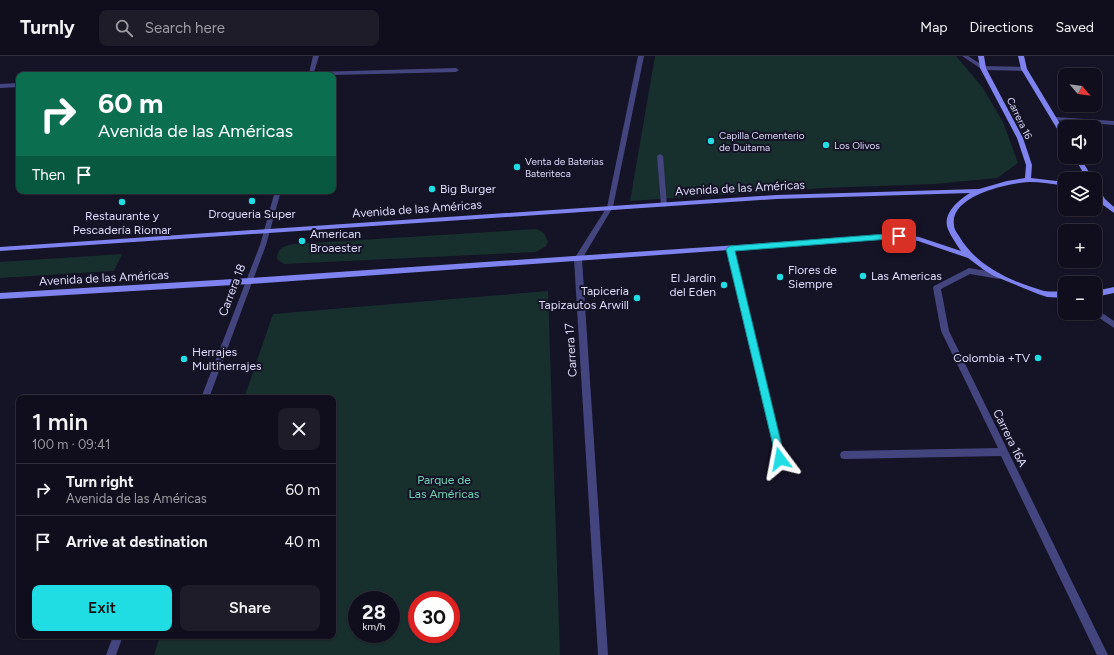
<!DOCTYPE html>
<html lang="en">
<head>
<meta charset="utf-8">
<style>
  :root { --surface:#100e1c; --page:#1e1c29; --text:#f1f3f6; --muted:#9c9ca3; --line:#302e3b; --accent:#20dce3 }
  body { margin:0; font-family:Figtree,sans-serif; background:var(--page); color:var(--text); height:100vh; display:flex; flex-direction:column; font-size:15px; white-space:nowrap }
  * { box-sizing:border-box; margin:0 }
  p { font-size:13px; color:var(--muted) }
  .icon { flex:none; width:22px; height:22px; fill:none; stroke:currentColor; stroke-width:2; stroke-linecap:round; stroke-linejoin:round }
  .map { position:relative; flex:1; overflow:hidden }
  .drawer { position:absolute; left:16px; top:339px; width:320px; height:244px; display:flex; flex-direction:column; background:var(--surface); border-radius:8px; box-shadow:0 1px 3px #0004,0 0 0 1px var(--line) }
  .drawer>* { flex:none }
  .hud { position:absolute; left:16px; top:16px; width:320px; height:122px; border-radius:8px; box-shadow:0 1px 3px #0004,0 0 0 1px var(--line); background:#0b6e4f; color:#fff; overflow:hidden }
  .needle { width:26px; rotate:118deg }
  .fabs { position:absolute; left:1058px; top:12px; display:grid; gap:8px }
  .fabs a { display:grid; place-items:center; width:44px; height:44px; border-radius:8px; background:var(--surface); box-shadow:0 1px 3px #0004,0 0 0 1px var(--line); font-size:20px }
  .speed { position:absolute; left:348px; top:535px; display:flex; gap:8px; font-size:20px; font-weight:700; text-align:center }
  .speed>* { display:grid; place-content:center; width:52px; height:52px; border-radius:50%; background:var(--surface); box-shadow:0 1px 3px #0004,0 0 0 1px var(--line); line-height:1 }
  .speed small { font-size:10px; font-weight:400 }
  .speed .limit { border:6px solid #d22; background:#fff; color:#111 }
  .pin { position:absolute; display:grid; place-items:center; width:34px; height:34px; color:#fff; margin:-17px; border-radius:8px; box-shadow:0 2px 6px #0006 }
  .me { position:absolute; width:44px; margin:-22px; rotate:347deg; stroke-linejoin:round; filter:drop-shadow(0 0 3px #0008) }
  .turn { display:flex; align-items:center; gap:14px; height:84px; padding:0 16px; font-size:18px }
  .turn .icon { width:52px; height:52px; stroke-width:2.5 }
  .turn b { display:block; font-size:28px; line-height:34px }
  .then { display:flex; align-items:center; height:38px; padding:0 16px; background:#0003; gap:8px; font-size:15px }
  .round { display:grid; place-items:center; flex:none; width:42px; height:42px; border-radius:8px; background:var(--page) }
  .overview { display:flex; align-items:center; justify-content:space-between; height:68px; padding:0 16px }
  h1 { font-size:24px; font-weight:600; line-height:30px }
  .cta { display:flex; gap:8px; margin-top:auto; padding:8px 16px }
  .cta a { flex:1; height:46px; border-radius:8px; background:var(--accent); color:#111; font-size:16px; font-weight:600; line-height:46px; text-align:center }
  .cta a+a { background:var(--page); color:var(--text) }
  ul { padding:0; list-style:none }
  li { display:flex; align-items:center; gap:12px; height:52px; padding:0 16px; border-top:1px solid var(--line) }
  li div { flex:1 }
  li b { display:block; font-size:15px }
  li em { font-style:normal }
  header { display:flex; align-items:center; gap:24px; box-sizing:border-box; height:56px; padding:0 20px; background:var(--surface); border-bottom:1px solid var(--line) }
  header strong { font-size:19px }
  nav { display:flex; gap:22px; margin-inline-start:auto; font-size:14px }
  .search { width:280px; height:36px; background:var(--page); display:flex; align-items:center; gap:10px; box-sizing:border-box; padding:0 14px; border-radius:8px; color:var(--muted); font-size:15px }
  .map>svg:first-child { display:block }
  .green { fill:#172f2d; fill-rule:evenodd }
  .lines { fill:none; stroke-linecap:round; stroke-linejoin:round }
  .lane { fill:#44457f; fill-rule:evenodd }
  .street { fill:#44457f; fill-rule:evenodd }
  .secondary { fill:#7f83ef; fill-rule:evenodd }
  .route { fill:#20dce3; stroke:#158f94 }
  .poi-dot { fill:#20dce3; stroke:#151326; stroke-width:1.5 }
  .labels { text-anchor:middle; stroke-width:4; stroke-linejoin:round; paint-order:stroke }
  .far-street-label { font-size:10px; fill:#dedcfb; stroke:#151326 }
  .far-poi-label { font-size:10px; fill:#dedcfb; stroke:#151326; text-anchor:start }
  .street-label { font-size:12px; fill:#dedcfb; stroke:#151326 }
  .poi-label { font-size:12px; fill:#dedcfb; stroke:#151326; text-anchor:start }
  .park-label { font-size:12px; fill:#70d2b3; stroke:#151326 }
</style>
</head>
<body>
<header>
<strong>Turnly</strong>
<div class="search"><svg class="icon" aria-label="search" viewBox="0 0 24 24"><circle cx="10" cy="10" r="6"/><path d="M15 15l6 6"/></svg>Search here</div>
<nav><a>Map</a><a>Directions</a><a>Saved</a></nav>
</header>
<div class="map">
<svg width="1114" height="599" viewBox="0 0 1114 599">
  <rect width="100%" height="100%" fill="#151326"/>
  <g class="green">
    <polygon points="655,0 956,0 983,32 1003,66 1018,107 997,122 935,128 824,132 630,145"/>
    <path d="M537,173L544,177L548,186L546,190L536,196L284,208L277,203C277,192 285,189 295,188Z"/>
    <polygon points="122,198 114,215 0,222 0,206"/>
    <path d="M548,235L560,599H154L160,580H333V342H244L273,258ZM357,544H391V578H357ZM417,544H451V578H417Z"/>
  </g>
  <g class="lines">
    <polygon class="lane" points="660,98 663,100 667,149 664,151 661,149 657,100"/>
    <g class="street">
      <polygon points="313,0 319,0 314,16 456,12 459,14 456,16 333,19 279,19 282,17 309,17"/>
      <polygon points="638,0 644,0 613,151 582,203 608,599 598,599 574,203 607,151"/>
      <polygon points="962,0 968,0 984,10 1024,11 1027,13 1024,15 983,14"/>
      <polygon points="19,27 19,31 0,32 0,28"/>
      <polygon points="1055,61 1114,65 1114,69 1053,64 1052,63"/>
      <polygon points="275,135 281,135 266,189 209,342 201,342 260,189"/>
      <polygon points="728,191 730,191 733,193 784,403 783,406 780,407 777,406 776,403 727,193"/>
      <polygon points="969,212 999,217 1003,220 999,223 970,218 941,233 949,275 1108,599 1097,599 1001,400 844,403 841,402 840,399 841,396 844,395 998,392 941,275 933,232 934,230"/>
      <polygon points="1095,252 1114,265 1114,272 1092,257 1095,257"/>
      <polygon points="113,580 123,580 116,599 106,599"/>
    </g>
    <g class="secondary">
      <path d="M978,0H984L986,12L1023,82L1032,109L1031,122L1065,126V130C1053,128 1041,126 1029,126C1008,127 949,140 954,169C954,173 957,177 959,180C976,210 1012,226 1044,235C1051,236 1058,235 1065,236V242L1047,241L1038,238L994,220L984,214L968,202L918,185L899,182L250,228L0,243V237L250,222L899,178L919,181L961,195C957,189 948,176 947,170C944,156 960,143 970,137L776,143L0,195V191L776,139L979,133L1007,125L1025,122L1026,109L1017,82L980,12Z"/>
      <polygon points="1018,0 1024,0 1027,13 1065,76 1065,83 1062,81 1021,13"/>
      <polygon points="1074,101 1080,101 1093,123 1087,123"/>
      <polygon points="1095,129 1097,130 1105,143 1114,151 1114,157 1095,143"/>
      <polygon points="1114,231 1114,237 1095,241 1095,235"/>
    </g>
  </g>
  <polygon class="route" points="899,177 902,178 902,182 735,195 785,403 784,406 780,408 777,406 726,193 730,190"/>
  <g class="poi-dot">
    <circle cx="711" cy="85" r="4"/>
    <circle cx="826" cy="89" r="4"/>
    <circle cx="517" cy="111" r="4"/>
    <circle cx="432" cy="133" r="4"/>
    <circle cx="252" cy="145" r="4"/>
    <circle cx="122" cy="146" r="4"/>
    <circle cx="302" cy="185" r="4"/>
    <circle cx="863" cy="220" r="4"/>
    <circle cx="780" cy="221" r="4"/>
    <circle cx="724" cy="229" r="4"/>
    <circle cx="637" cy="242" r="4"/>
    <circle cx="1038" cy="302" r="4"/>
    <circle cx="184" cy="303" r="4"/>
  </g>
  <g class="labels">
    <g class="far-street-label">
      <text transform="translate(1020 62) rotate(64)" y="4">Carrera 16</text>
    </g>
    <g class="far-poi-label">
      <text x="719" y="83">Capilla Cementerio<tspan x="719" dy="12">de Duitama</tspan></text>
      <text x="834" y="93">Los Olivos</text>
      <text x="525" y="109">Venta de Baterias<tspan x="525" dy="12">Bateriteca</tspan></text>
    </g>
    <g class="street-label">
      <text transform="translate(740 132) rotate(-3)" y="4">Avenida de las Américas</text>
      <text transform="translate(417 153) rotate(-4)" y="4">Avenida de las Américas</text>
      <text transform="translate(104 222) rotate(-3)" y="4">Avenida de las Américas</text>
      <text transform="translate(232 234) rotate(-69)" y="4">Carrera 18</text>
      <text transform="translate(571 294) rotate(-94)" y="4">Carrera 17</text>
      <text transform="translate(1010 382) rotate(64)" y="4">Carrera 16A</text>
    </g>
    <g class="poi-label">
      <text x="440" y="137">Big Burger</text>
      <text x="252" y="162" text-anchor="middle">Drogueria Super</text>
      <text x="122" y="164" text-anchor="middle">Restaurante y<tspan x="122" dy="14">Pescadería Riomar</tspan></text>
      <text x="310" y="182">American<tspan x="310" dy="14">Broaester</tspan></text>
      <text x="788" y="218">Flores de<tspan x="788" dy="14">Siempre</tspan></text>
      <text x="871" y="224">Las Americas</text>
      <text x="716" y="226" text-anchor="end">El Jardin<tspan x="716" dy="14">del Eden</tspan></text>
      <text x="629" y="239" text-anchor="end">Tapiceria<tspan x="629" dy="14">Tapizautos Arwill</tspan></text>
      <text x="192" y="300">Herrajes<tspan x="192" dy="14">Multiherrajes</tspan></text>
      <text x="1030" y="306" text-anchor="end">Colombia +TV</text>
    </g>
    <g class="park-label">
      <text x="444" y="428">Parque de<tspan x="444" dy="14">Las Américas</tspan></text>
    </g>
  </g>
</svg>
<div class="fabs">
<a><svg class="needle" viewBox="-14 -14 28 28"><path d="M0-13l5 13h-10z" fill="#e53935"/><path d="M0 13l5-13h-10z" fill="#9c9ca3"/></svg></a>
<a><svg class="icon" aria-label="sound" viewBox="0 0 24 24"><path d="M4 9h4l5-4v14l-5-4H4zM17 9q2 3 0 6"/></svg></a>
<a><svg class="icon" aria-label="layers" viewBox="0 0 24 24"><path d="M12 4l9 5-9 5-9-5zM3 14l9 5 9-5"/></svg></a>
<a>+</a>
<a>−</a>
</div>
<div class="speed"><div>28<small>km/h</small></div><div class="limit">30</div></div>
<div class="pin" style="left:899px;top:180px;background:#d93025"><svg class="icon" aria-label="arrive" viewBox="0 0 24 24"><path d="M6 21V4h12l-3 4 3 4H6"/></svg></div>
<svg class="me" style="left:780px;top:403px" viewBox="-20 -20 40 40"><path d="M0-17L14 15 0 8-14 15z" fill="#20dce3" stroke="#fff" stroke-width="4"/></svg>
<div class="hud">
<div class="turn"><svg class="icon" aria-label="right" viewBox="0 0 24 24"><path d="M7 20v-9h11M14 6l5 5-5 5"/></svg><div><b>60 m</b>Avenida de las Américas</div></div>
<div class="then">Then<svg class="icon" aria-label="arrive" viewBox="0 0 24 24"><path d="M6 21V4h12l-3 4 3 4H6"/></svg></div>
</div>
<section class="drawer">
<div class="overview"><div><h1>1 min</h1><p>100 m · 09:41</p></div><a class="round"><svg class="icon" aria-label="close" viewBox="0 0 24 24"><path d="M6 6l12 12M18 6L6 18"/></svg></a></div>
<ul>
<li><svg class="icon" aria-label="right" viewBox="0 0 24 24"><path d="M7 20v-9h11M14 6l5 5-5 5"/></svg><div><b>Turn right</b><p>Avenida de las Américas</p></div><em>60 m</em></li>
<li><svg class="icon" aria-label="arrive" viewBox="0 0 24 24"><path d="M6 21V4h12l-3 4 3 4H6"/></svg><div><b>Arrive at destination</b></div><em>40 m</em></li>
</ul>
<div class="cta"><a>Exit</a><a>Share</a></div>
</section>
</div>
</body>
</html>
